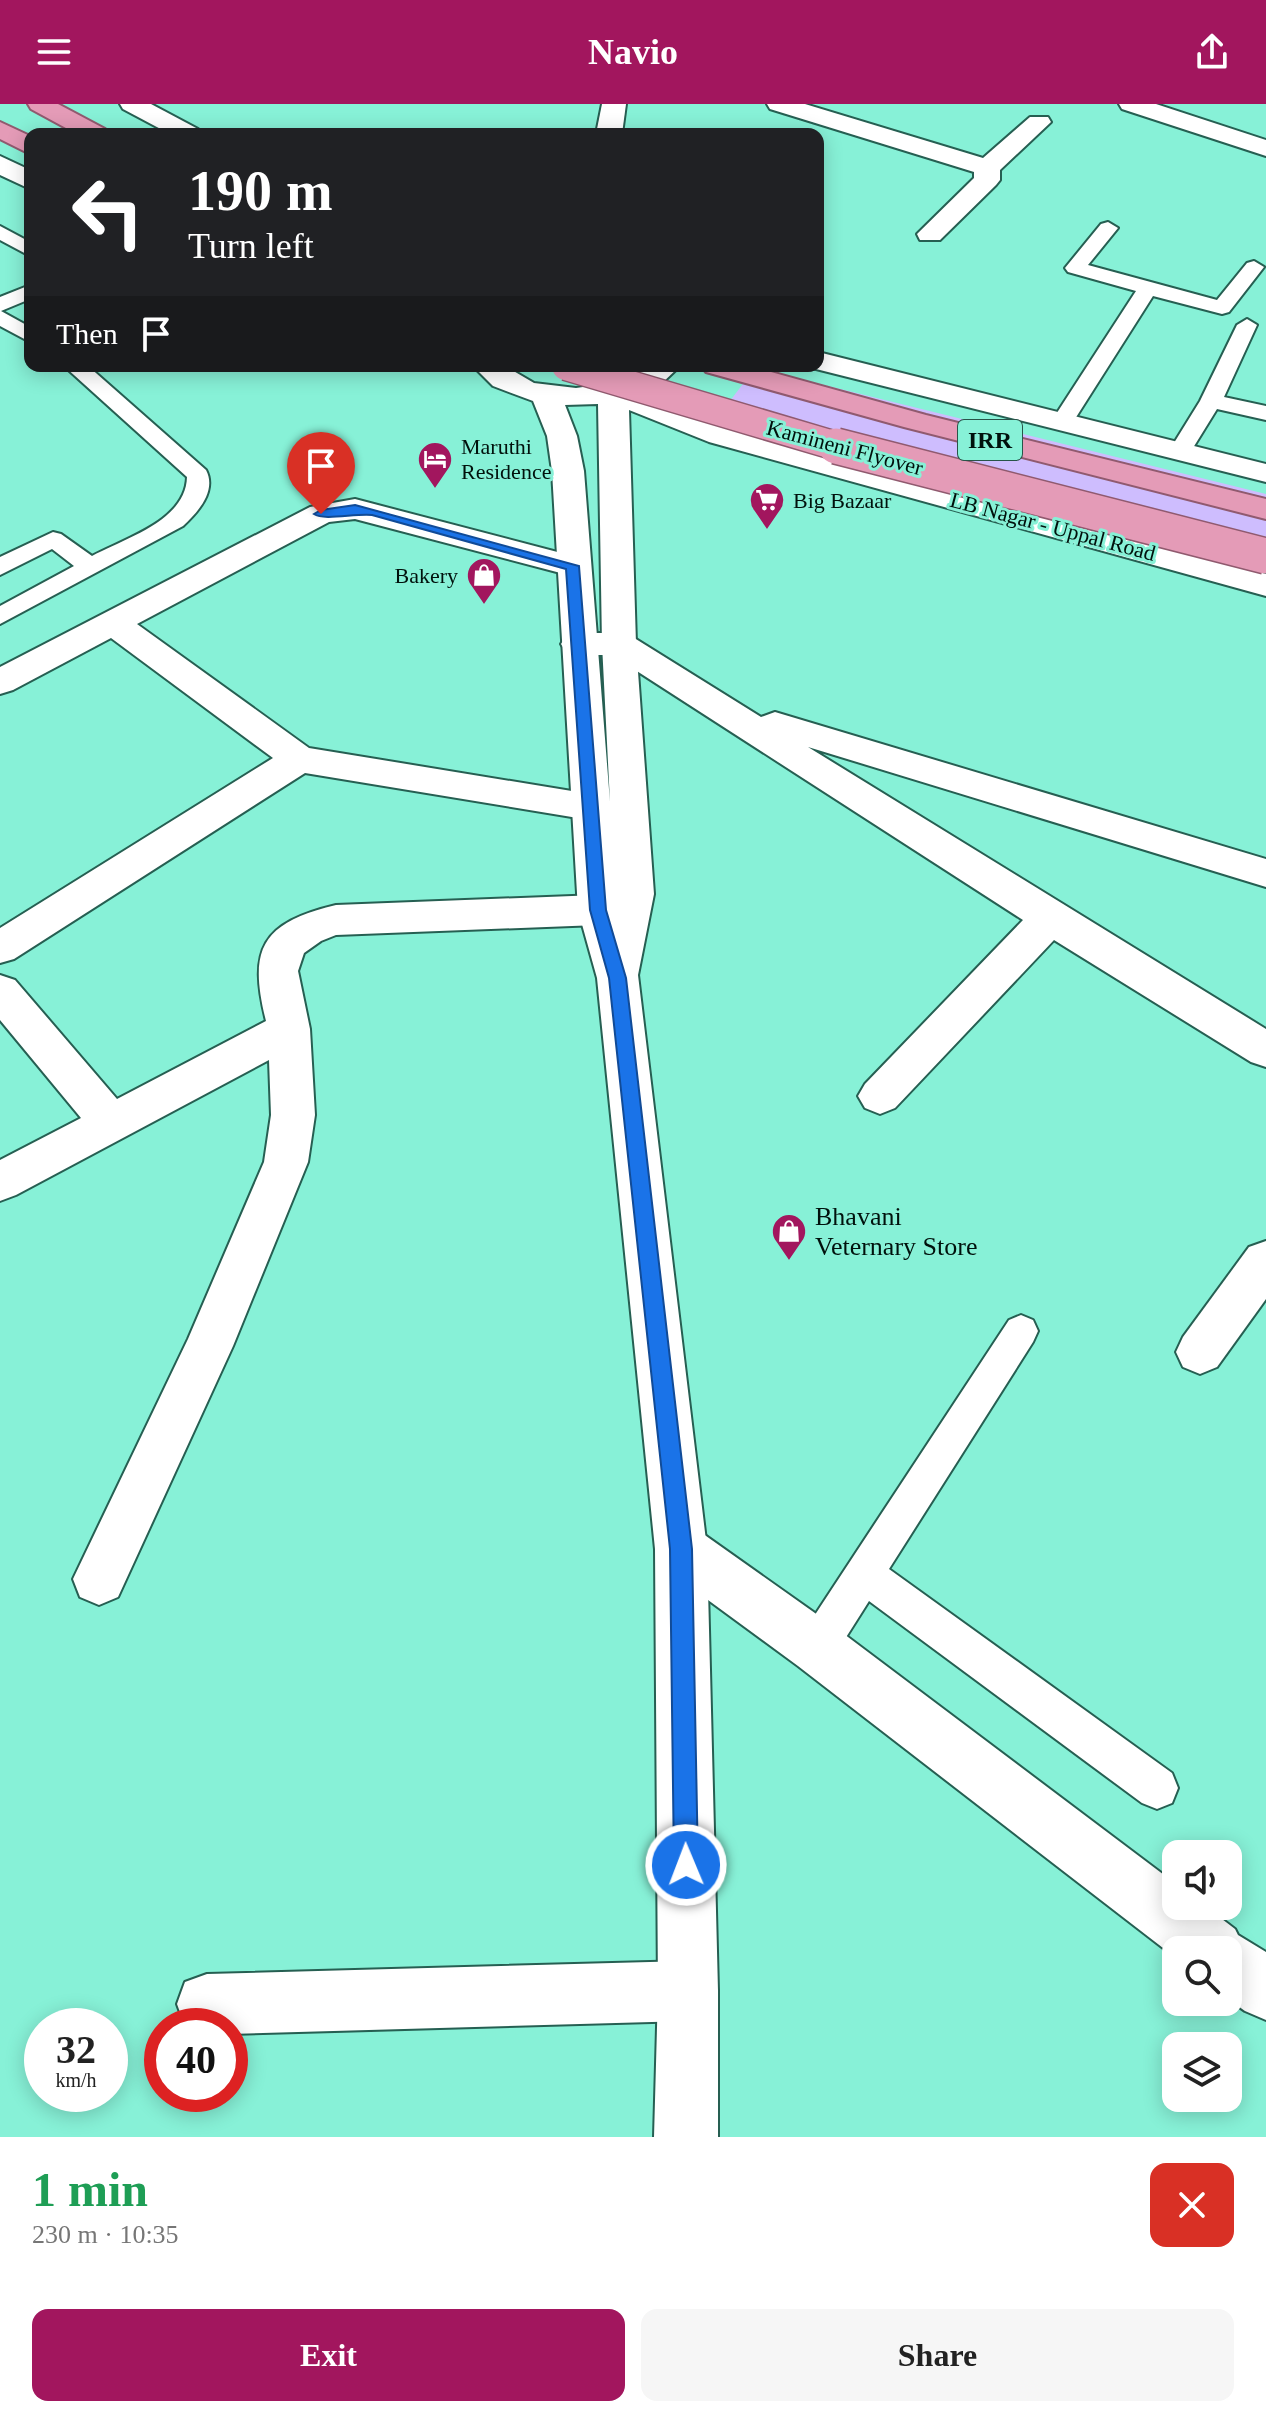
<!DOCTYPE html>
<html lang="en">
<head>
<meta charset="utf-8">
<style>
  :root { --surface:#fff; --page:#f6f6f6; --text:#222; --muted:#767676; --accent:#a2165e }
  body { margin:0; font-family:Georgia,serif; background:var(--page); color:var(--text); height:100vh; display:flex; flex-direction:column; font-size:30px; white-space:nowrap }
  * { box-sizing:border-box; margin:0 }
  p { font-size:26px; color:var(--muted) }
  .icon { flex:none; width:44px; height:44px; fill:none; stroke:currentColor; stroke-width:2; stroke-linecap:round; stroke-linejoin:round }
  .map { position:relative; height:2033px; overflow:hidden }
  .side { display:flex; flex-direction:column; background:var(--surface); flex:1 }
  .side>* { flex:none }
  .top-card { position:absolute; left:24px; top:24px; width:800px; height:244px; border-radius:16px; box-shadow:0 4px 20px #0003; background:#202124; color:#fff; overflow:hidden }
  .controls { position:absolute; left:1162px; top:1736px; display:grid; gap:16px }
  .controls a { display:grid; place-items:center; width:80px; height:80px; border-radius:16px; background:var(--surface); box-shadow:0 4px 20px #0003; font-size:40px }
  .speed { position:absolute; left:24px; top:1904px; display:flex; gap:16px; font-size:40px; font-weight:700; text-align:center }
  .speed>* { display:grid; place-content:center; width:104px; height:104px; border-radius:50%; background:var(--surface); box-shadow:0 4px 20px #0003; line-height:1 }
  .speed small { font-size:20px; font-weight:400 }
  .speed .limit { border:12px solid #d22; background:#fff; color:#111 }
  .pin { position:absolute; display:grid; place-items:center; width:68px; height:68px; color:#fff; margin:-82px -34px; border-radius:50% 50% 50% 0; rotate:-45deg; box-shadow:0 0 8px #0007 }
  .pin .icon { rotate:45deg }
  .me { position:absolute; width:88px; margin:-44px; rotate:359deg; stroke-linejoin:round; filter:drop-shadow(0 0 6px #0008) }
  .turn { display:flex; align-items:center; gap:28px; height:168px; padding:0 32px; font-size:36px }
  .turn .icon { width:104px; height:104px; stroke-width:2.5 }
  .turn b { display:block; font-size:56px; line-height:68px }
  .then { display:flex; align-items:center; height:76px; padding:0 32px; background:#0003; gap:16px; font-size:30px }
  .round { display:grid; place-items:center; flex:none; width:84px; height:84px; border-radius:16px; background:var(--page) }
  .headline { display:flex; align-items:center; justify-content:space-between; height:136px; padding:0 32px }
  h1 { font-size:48px; font-weight:600; line-height:60px; color:#1e9e55 }
  .action { display:flex; gap:16px; margin-top:auto; padding:16px 32px }
  .action a { flex:1; height:92px; border-radius:16px; background:var(--accent); color:#fff; font-size:32px; font-weight:600; line-height:92px; text-align:center }
  .action a+a { background:var(--page); color:var(--text) }
  header { display:flex; justify-content:space-between; align-items:center; height:104px; padding:0 32px; background:var(--accent); color:#fff; font-size:36px; font-weight:600 }
  .map>svg:first-child { display:block }
  .green { fill:#cebdfe }
  .lines { fill:none; stroke-linecap:round; stroke-linejoin:round }
  .service-casing { stroke:#265f52; stroke-width:4 }
  .minor-casing { stroke:#265f52; stroke-width:4 }
  .tertiary-casing { stroke:#265f52; stroke-width:4 }
  .trunk-casing { stroke:#905a6f; stroke-width:4 }
  .service { fill:#fff; fill-rule:evenodd }
  .minor { fill:#fff; fill-rule:evenodd }
  .tertiary { fill:#fff; fill-rule:evenodd }
  .trunk { fill:#e49bb7; fill-rule:evenodd }
  .trunk-bridge-far1-casing { stroke:#905a6f; stroke-width:31; stroke-linecap:butt }
  .trunk-bridge-casing { stroke:#905a6f; stroke-width:38; stroke-linecap:butt }
  .trunk-bridge-far1 { stroke:#e49bb7; stroke-width:28 }
  .trunk-bridge { stroke:#e49bb7; stroke-width:35 }
  .route { fill:#1a73e8; stroke:#114b97; stroke-width:2 }
  .labels { text-anchor:middle; stroke-width:6; stroke-linejoin:round; paint-order:stroke }
  .far-poi-label { font-size:22px; fill:#00110c; stroke:#87f1d7; text-anchor:start }
  .far-street-label { font-size:22px; fill:#00110c; stroke:#87f1d7 }
  .shield { fill:#87f1d7; stroke:#285449; stroke-width:2 }
  .shield-label { font-size:24px; font-weight:bold; fill:#00110c }
  .poi-label { font-size:26px; fill:#00110c; stroke:#87f1d7; text-anchor:start }
</style>
</head>
<body>
<header><svg class="icon" aria-label="menu" viewBox="0 0 24 24"><path d="M4 6h16M4 12h16M4 18h16"/></svg>Navio<svg class="icon" aria-label="share" viewBox="0 0 24 24"><path d="M12 15V3M7 8l5-5 5 5M5 13v7h14v-7"/></svg></header>
<div class="map">
<svg width="1266" height="2033" viewBox="0 0 1266 2033">
  <rect width="100%" height="100%" fill="#87f1d7"/>
  <polygon class="green" points="755,264 1266,390 1266,468 714,318"/>
  <g class="lines">
    <g class="service-casing">
      <g id="service">
        <polygon points="1108,118 1118,124 1088,161 1217,196 1247,159 1254,157 1264,163 1229,208 1222,210 1153,192 1073,318 1062,325 1051,318 1136,187 1068,168 1065,164 1101,120"/>
        <polygon points="0,122 30,138 30,152 0,136"/>
        <polygon points="30,181 30,195 1,207 30,223 30,238 0,222 0,193"/>
        <polygon points="1247,215 1257,221 1224,293 1266,302 1266,316 1217,305 1188,352 1172,352 1169,347 1200,297 1237,221"/>
        <path d="M64,262H88L206,366C217,387 198,408 183,422L0,520V502L74,462L52,445L0,471V453L53,428L61,430L92,452C125,434 186,417 187,373Z"/>
        <polygon points="1021,1211 1033,1216 1038,1227 1033,1238 889,1465 1172,1669 1178,1684 1172,1699 1157,1705 1142,1699 869,1497 831,1557 817,1563 803,1557 797,1543 803,1529 1009,1216"/>
      </g>
    </g>
    <g class="minor-casing">
      <g id="minor">
        <polygon points="767,0 805,0 983,54 1030,13 1048,13 1051,18 1000,66 1000,76 996,81 940,136 920,136 917,130 974,74 974,68 770,5"/>
        <polygon points="1119,0 1156,0 1266,36 1266,52 1122,5"/>
        <polygon points="355,395 584,455 589,462 584,469 572,472 355,415 329,418 137,520 309,644 590,690 603,694 609,703 603,712 590,716 305,669 14,855 0,859 0,824 273,654 111,534 13,586 0,590 0,563 310,403"/>
        <polygon points="578,529 619,529 631,532 761,613 775,608 1266,755 1266,783 808,643 1266,925 1266,963 1251,958 1054,836 895,1004 880,1010 865,1004 858,992 865,980 1023,816 612,551 578,551 566,548 561,540 566,532"/>
        <path d="M598,791L612,795L618,806L612,817L598,821L336,831L321,837L304,849L298,867L310,925L315,1011L308,1058L233,1242L118,1493L99,1501L80,1493L73,1475L188,1235L264,1058L271,1011L269,956L16,1091L0,1097V1056L81,1014L0,916V871L15,876L117,995L266,917C248,845 261,819 336,801Z"/>
        <polygon points="1266,1137 1266,1195 1217,1263 1200,1270 1183,1263 1176,1248 1183,1233 1249,1143"/>
        <polygon points="681,1420 699,1427 836,1524 1176,1780 1176,1802 1205,1802 1235,1825 1238,1831 1266,1848 1266,1916 1245,1907 1228,1895 1228,1846 1176,1846 1176,1854 798,1562 663,1463 655,1445 663,1427"/>
        <polygon points="688,1857 709,1866 718,1887 709,1908 688,1917 230,1930 230,1922 185,1922 177,1900 185,1878 207,1870"/>
      </g>
    </g>
    <g class="tertiary-casing">
      <g id="tertiary">
        <polygon points="120,0 151,0 198,25 202,30 170,30 123,5"/>
        <polygon points="602,0 626,0 622,30 596,30"/>
        <polygon points="0,52 30,66 30,85 0,71"/>
        <polygon points="818,248 1266,360 1266,378 808,263 818,262"/>
        <path d="M473,262H505L534,279L576,284L618,278L647,262H680L660,281L641,290L731,324L1266,470V492L709,338L629,306L636,540L654,790L638,871L707,1445L718,1887V2033H654L658,1887L655,1445L597,874L578,806L552,367L547,332L533,297L493,282ZM598,300L602,540L610,698L584,367L577,332L565,301Z"/>
      </g>
    </g>
    <g class="trunk-casing">
      <g id="trunk">
        <polygon points="28,0 58,0 105,25 109,30 77,30 31,5"/>
        <polygon points="0,18 30,32 30,50 0,35"/>
        <polygon points="701,262 749,262 926,311 1266,395 1266,415 904,323 706,268"/>
      </g>
    </g>
    <use href="#service" class="service"/>
    <use href="#minor" class="minor"/>
    <use href="#tertiary" class="tertiary"/>
    <use href="#trunk" class="trunk"/>
    <g class="trunk-bridge-far1-casing">
      <polyline id="trunk-bridge-far1" points="566,262 843,344"/>
    </g>
    <g class="trunk-bridge-casing">
      <polyline id="trunk-bridge" points="836,342 1266,452"/>
    </g>
    <use href="#trunk-bridge-far1" class="trunk-bridge-far1"/>
    <use href="#trunk-bridge" class="trunk-bridge"/>
  </g>
  <path class="route" d="M355,401L579,462L606,806L626,874L692,1445L698,1761L695,1769L686,1773L677,1769L674,1761L670,1445L609,874L590,806L566,465L372,411C356,409 324,417 314,410L321,406Z"/>
  <defs>
    <g id="hotel-pin" transform="scale(1.8)"><path d="M0 17L-7.5 6A9.5 9.5 0 1 1 7.5 6Z" fill="#a2165e" stroke="#87f1d7"/><path d="M-6-4.5h1.5V1H6V5H4.5V3h-9V5H-6ZM-4 0a1.8 1.8 0 1 1 3.6 0ZM.5 0V-2.5h3Q6-2.5 6 0Z" fill="#fff"/></g>
    <g id="supermarket-pin" transform="scale(1.8)"><path d="M0 17L-7.5 6A9.5 9.5 0 1 1 7.5 6Z" fill="#a2165e" stroke="#87f1d7"/><path d="M-6-5.5h2.5l.6 2H6L4.5 2H-2.5L-4.4-4H-6ZM-1.5 3.2a1.3 1.3 0 1 0 .1 0ZM3 3.2a1.3 1.3 0 1 0 .1 0Z" fill="#fff"/></g>
    <g id="shop-pin" transform="scale(1.8)"><path d="M0 17L-7.5 6A9.5 9.5 0 1 1 7.5 6Z" fill="#a2165e" stroke="#87f1d7"/><path d="M-5-2.5h2.3a2.7 3.5 0 0 1 5.4 0H5L5.5 6h-11ZM-1.5-2.5h3a1.5 2.3 0 0 0-3 0Z" fill="#fff"/></g>
  </defs>
  <g fill-rule="evenodd">
    <use href="#hotel-pin" x="435" y="355"/>
    <use href="#supermarket-pin" x="767" y="396"/>
    <use href="#shop-pin" x="484" y="471"/>
    <use href="#shop-pin" x="789" y="1127"/>
  </g>
  <g class="labels">
    <g class="far-poi-label">
      <text x="461" y="350">Maruthi<tspan x="461" dy="25">Residence</tspan></text>
      <text x="793" y="404">Big Bazaar</text>
      <text x="458" y="479" text-anchor="end">Bakery</text>
    </g>
    <g class="far-street-label">
      <text transform="translate(845 343) rotate(15)" y="8">Kamineni Flyover</text>
      <text transform="translate(1053 422) rotate(15)" y="8">LB Nagar - Uppal Road</text>
    </g>
    <rect class="shield" x="958" y="316" width="64" height="40" rx="6"/>
    <g class="shield-label">
      <text x="990" y="344">IRR</text>
    </g>
    <g class="poi-label">
      <text x="815" y="1121">Bhavani<tspan x="815" dy="30">Veternary Store</tspan></text>
    </g>
  </g>
</svg>
<div class="controls">
<a><svg class="icon" aria-label="sound" viewBox="0 0 24 24"><path d="M4 9h4l5-4v14l-5-4H4zM17 9q2 3 0 6"/></svg></a>
<a><svg class="icon" aria-label="search" viewBox="0 0 24 24"><circle cx="10" cy="10" r="6"/><path d="M15 15l6 6"/></svg></a>
<a><svg class="icon" aria-label="layers" viewBox="0 0 24 24"><path d="M12 4l9 5-9 5-9-5zM3 14l9 5 9-5"/></svg></a>
</div>
<div class="speed"><div>32<small>km/h</small></div><div class="limit">40</div></div>
<div class="pin" style="left:321px;top:410px;background:#d93025"><svg class="icon" aria-label="arrive" viewBox="0 0 24 24"><path d="M6 21V4h12l-3 4 3 4H6"/></svg></div>
<svg class="me" style="left:686px;top:1761px" viewBox="-20 -20 40 40"><circle r="17" fill="#1a73e8" stroke="#fff" stroke-width="3"/><path d="M0-11L8 9 0 5-8 9z" fill="#fff"/></svg>
<div class="top-card">
<div class="turn"><svg class="icon" aria-label="left" viewBox="0 0 24 24"><path d="M17 20v-9H6M10 6l-5 5 5 5"/></svg><div><b>190 m</b>Turn left</div></div>
<div class="then">Then<svg class="icon" aria-label="arrive" viewBox="0 0 24 24"><path d="M6 21V4h12l-3 4 3 4H6"/></svg></div>
</div>
</div>
<section class="side">
<div class="headline"><div><h1>1 min</h1><p>230 m · 10:35</p></div><a class="round" style="background:#d93025;color:#fff"><svg class="icon" aria-label="close" viewBox="0 0 24 24"><path d="M6 6l12 12M18 6L6 18"/></svg></a></div>
<div class="action"><a>Exit</a><a>Share</a></div>
</section>
</body>
</html>
